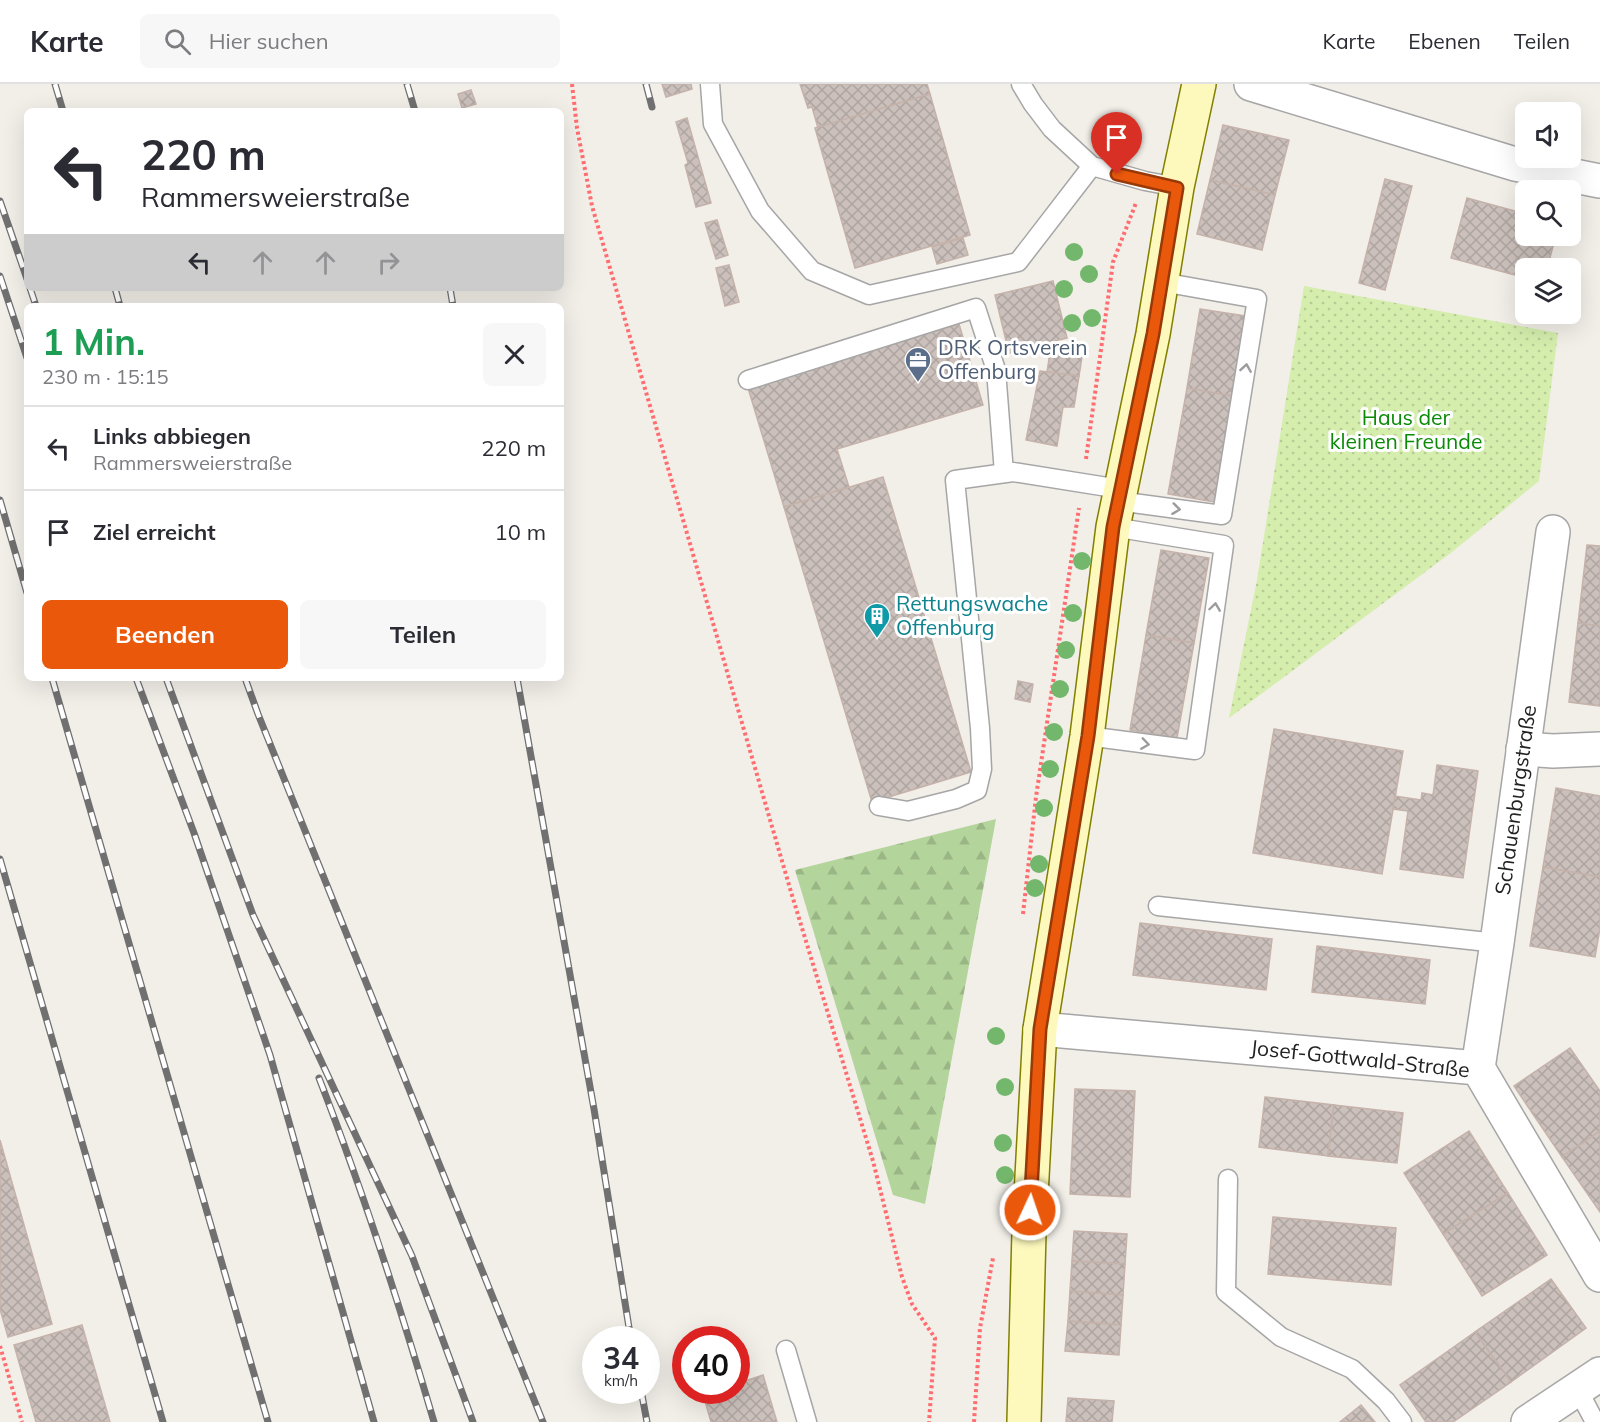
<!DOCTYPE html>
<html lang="de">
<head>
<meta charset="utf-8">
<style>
  :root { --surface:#fff; --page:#f7f7f7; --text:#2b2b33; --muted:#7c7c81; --line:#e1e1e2; --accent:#ea580c }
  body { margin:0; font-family:Mulish,sans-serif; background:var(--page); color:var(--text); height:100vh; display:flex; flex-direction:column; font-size:22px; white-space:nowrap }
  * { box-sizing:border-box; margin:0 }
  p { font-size:20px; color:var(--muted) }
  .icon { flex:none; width:33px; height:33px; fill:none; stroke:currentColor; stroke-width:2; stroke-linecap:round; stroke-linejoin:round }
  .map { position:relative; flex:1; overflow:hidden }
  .side { position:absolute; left:24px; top:219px; width:540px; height:378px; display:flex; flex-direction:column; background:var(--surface); border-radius:9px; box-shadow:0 6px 24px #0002 }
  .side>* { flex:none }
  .banner { position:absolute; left:24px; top:24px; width:540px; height:183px; border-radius:9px; box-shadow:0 6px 24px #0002; background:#fff; color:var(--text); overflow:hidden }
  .buttons { position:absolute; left:1515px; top:18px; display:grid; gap:12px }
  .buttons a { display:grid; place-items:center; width:66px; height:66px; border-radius:9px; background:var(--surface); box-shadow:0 6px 24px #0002; font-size:30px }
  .speed { position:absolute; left:582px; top:1242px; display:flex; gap:12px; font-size:30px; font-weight:700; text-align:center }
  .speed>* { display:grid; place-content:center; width:78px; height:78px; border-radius:50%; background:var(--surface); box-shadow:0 6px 24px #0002; line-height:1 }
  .speed small { font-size:15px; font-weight:400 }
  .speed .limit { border:9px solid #d22; background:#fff; color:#111 }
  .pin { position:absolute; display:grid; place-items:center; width:51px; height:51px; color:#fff; margin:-62px -26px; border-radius:50% 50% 50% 0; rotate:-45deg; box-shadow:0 0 6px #0007 }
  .pin .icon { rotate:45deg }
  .me { position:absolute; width:66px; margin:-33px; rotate:3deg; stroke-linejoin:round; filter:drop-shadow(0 0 4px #0008) }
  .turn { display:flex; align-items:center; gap:21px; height:126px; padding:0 18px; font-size:27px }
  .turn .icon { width:78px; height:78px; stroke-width:2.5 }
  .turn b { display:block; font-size:42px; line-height:51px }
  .lanes { display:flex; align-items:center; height:57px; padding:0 18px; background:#0003; justify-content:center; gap:30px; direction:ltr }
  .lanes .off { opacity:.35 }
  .round { display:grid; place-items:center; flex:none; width:63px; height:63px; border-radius:9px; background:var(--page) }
  .head { display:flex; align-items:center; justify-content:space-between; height:102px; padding:0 18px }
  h1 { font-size:36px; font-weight:700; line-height:45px; color:#1e9e55 }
  .button { display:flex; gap:12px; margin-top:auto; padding:12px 18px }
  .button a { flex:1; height:69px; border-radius:9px; background:var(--accent); color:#fff; font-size:24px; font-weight:700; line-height:69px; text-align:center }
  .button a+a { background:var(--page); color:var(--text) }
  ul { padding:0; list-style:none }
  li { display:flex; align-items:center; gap:18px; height:84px; padding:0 18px; border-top:2px solid var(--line) }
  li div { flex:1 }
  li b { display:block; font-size:22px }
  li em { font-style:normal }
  header { display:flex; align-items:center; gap:36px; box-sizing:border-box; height:84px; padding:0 30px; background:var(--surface); border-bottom:2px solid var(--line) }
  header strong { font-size:28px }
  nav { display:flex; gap:33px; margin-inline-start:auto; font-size:21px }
  .search { width:420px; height:54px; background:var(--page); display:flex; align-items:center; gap:15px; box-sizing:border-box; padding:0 21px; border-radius:9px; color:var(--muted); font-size:22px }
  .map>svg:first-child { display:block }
  .grass { fill:url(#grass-dots) }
  .forest { fill:url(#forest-firs) }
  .building { fill:url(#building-cross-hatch); stroke:#c5b2aa; stroke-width:1.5 }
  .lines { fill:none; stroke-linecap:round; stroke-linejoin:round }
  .lane-casing { stroke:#a6a6a6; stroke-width:21 }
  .street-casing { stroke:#a6a6a6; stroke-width:36 }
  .secondary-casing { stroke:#828000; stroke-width:36 }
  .path { stroke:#ff6d70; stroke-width:4; stroke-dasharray:3 3; stroke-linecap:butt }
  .lane { stroke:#fff; stroke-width:18 }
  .street { stroke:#fff; stroke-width:33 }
  .secondary { stroke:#fdf8bc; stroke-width:33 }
  .rail-casing { stroke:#707070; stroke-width:7 }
  .rail { stroke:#fff; stroke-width:4.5; stroke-dasharray:14; stroke-linecap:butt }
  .tree { fill:#73b76c }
  .oneway { stroke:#9c9c9c }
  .route-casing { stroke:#983908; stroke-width:15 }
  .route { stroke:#ea580c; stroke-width:10 }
  .labels { text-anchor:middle; stroke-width:6; stroke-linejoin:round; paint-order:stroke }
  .service-label { font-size:21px; fill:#4e5e75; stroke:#fff; text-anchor:start }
  .park-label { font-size:21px; fill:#0b8a06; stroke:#fff }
  .culture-label { font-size:21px; fill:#0d838f; stroke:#fff; text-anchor:start }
  .street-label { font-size:21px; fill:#222; stroke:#fff }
</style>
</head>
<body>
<header>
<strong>Karte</strong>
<div class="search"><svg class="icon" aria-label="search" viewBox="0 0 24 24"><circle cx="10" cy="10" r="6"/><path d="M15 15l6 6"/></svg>Hier suchen</div>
<nav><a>Karte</a><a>Ebenen</a><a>Teilen</a></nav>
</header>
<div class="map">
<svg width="1600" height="1338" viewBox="0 0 1600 1338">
  <defs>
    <pattern id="grass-dots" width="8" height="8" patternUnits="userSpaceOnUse" patternTransform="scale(1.5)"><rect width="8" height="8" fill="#d5eead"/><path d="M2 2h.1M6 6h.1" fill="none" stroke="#b7cc95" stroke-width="1.8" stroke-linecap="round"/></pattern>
    <pattern id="forest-firs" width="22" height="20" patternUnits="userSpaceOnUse" patternTransform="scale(1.5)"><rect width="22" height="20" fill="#b3d49b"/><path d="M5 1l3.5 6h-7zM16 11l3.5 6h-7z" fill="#9ab685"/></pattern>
    <pattern id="building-cross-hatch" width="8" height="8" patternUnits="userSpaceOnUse" patternTransform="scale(1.5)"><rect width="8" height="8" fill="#cbc0bb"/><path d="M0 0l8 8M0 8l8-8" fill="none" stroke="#aea5a0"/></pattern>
  </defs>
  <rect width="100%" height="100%" fill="#f2eee8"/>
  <polygon class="grass" points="1304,202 1558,249 1539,397 1452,468 1229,634 1257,496"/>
  <polygon class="forest" points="996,735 925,1120 893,1111 795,786"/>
  <g class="building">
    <polygon points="662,0 691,0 692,5 666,13"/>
    <polygon points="800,0 927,0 930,10 818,44 812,23 808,24"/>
    <polygon points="471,6 476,20 462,24 458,10"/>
    <polygon points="930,10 970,151 855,184 815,44"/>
    <polygon points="687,34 711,119 696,123 685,81 688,79 676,38"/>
    <polygon points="1223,41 1289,56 1275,111 1210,96"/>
    <polygon points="1385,95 1412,102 1385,206 1359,199"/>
    <polygon points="1210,96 1275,111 1262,166 1197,150"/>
    <polygon points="1467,114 1526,130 1526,152 1556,152 1547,184 1526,184 1526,194 1451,174"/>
    <polygon points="717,136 728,171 716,175 705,139"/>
    <polygon points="963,154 968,171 937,180 932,163"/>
    <polygon points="729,181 739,218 725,222 716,184"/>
    <polygon points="1053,197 1067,254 1009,269 995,211"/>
    <polygon points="1200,225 1245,232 1232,312 1187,304"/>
    <polygon points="959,240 983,321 837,365 849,403 784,423 748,304"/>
    <polygon points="1084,261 1079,292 1047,288 1049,275 1047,268"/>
    <polygon points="1040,287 1079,292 1074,323 1063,323 1057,362 1026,356"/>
    <polygon points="1187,304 1232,312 1214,418 1168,410"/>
    <polygon points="883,393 971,688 872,718 784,423"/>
    <polygon points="1587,461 1600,462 1600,542 1578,539"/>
    <polygon points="1161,466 1209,474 1194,559 1146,551"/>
    <polygon points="1578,539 1600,542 1600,622 1569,618"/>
    <polygon points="1146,551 1194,559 1177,654 1130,646"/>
    <polygon points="1018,597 1033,600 1030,618 1015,615"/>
    <polygon points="1274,645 1403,667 1382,790 1253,769"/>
    <polygon points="1437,681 1478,687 1463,794 1400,785 1408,727 1393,725 1395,712 1421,716 1422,709 1433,711"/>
    <polygon points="1556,704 1600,712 1600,793 1543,783"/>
    <polygon points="1543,783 1600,793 1600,844 1595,873 1530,862"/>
    <polygon points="1140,839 1272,855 1266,906 1133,891"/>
    <polygon points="1317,862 1430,876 1425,920 1312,908"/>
    <polygon points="1570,964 1600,1007 1600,1047 1562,1073 1514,1002"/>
    <polygon points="1075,1005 1135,1007 1130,1113 1070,1110"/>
    <polygon points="1265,1013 1334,1021 1328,1072 1259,1063"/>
    <polygon points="1334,1021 1403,1029 1397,1079 1328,1072"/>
    <polygon points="1469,1047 1508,1109 1443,1150 1404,1089"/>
    <polygon points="1600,1047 1600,1128 1562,1073"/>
    <polygon points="0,1056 52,1240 8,1253 0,1225"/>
    <polygon points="1508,1109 1547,1171 1482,1212 1443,1150"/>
    <polygon points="1273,1133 1396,1144 1391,1201 1268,1190"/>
    <polygon points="1074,1147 1127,1150 1125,1180 1072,1177"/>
    <polygon points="1072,1177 1125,1180 1123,1211 1070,1207"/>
    <polygon points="1551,1195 1586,1244 1511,1298 1475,1248"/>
    <polygon points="1070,1207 1123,1211 1121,1241 1068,1237"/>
    <polygon points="1068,1237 1121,1241 1119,1271 1065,1267"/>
    <polygon points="82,1241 110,1338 36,1338 14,1261"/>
    <polygon points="1475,1248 1511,1298 1453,1338 1426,1338 1400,1301"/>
    <polygon points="763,1291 777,1338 711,1338 703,1310 714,1306 736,1306 736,1300"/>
    <polygon points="1068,1314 1114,1317 1112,1338 1066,1338"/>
    <polygon points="1361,1321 1375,1338 1340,1338"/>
  </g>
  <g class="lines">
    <g class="lane-casing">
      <g id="lane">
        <polyline points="710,0 713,40 760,127 812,187 869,211 1018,178 1092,82"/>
        <polyline points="1021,0 1033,20 1052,45 1092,82 1145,97 1177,103"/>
        <polyline points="748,296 976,224 996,286 1004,389"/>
        <polyline points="1118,417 1222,431 1257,215 1162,198"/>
        <polyline points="1087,652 1195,666 1224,461 1113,443"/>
        <polyline points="879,722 908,727 956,715 977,706 982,685 980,644 955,396 1013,388 1120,405"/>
        <polyline points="1158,822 1497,859"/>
        <polyline points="1228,1095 1226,1208 1281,1253 1352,1285 1386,1317 1402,1338"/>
        <polyline points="786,1266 807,1338"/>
        <polyline points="1577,1304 1595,1338"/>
      </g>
    </g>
    <g class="street-casing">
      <g id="street">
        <polyline points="1251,0 1515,80 1600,97"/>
        <polyline points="1523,665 1553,667 1600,665"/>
        <polyline points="1040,945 1478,984 1600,1191"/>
        <polyline points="1478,984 1497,859 1553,448"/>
        <polyline points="1528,1338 1600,1290"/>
      </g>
    </g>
    <g class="secondary-casing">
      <polyline id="secondary" points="1024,1338 1029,1148 1040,945 1087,652 1113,443 1153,250 1177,103 1199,0"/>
    </g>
    <g class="path">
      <polyline points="572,0 577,44 592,122 791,808 873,1077 902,1193 912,1220 935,1254 929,1338"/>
      <polyline points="1086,375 1113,178 1136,119"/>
      <polyline points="1023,830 1036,713 1079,424"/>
      <polyline points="0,1262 22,1338"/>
      <polyline points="974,1338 980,1244 993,1174"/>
    </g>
    <use href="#lane" class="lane"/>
    <use href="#street" class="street"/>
    <use href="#secondary" class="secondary"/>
    <g class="rail-casing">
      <g id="rail">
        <polyline points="55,0 63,27"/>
        <polyline points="407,0 415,27"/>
        <polyline points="646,0 652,23"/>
        <polyline points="0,117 27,195"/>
        <polyline points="0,192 27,274"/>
        <polyline points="30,204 36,222"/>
        <polyline points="115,204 120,222"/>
        <polyline points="450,204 453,222"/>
        <polyline points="0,416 27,509"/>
        <polyline points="52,594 268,1338"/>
        <polyline points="136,594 194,749 270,971 374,1338"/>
        <polyline points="166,594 253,831 412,1172 473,1338"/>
        <polyline points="245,594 258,630 543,1338"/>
        <polyline points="517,594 594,1025 631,1256"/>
        <polyline points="0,775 163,1338"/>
        <path d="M319,994C363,1107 400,1222 434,1338"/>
        <polyline points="641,1306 647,1338"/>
      </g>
    </g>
    <use href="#rail" class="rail"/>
  </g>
  <g class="tree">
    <circle cx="1074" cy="168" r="9"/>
    <circle cx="1089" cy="190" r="9"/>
    <circle cx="1064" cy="205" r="9"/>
    <circle cx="1092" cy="234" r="9"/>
    <circle cx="1072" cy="239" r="9"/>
    <circle cx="1082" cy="477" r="9"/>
    <circle cx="1073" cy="529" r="9"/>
    <circle cx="1066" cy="566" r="9"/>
    <circle cx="1060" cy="605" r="9"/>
    <circle cx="1054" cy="648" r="9"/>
    <circle cx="1050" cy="685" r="9"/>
    <circle cx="1044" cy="724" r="9"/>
    <circle cx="1039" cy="780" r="9"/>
    <circle cx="1035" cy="804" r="9"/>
    <circle cx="996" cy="952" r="9"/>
    <circle cx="1005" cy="1003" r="9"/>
    <circle cx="1003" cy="1059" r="9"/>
    <circle cx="1005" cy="1091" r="9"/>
  </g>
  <defs><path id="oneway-chevron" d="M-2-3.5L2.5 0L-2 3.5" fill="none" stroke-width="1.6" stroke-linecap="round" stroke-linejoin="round" transform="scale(1.5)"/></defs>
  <g class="oneway">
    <use href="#oneway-chevron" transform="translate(1246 284) rotate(-81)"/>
    <use href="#oneway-chevron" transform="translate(1176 425) rotate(7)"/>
    <use href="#oneway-chevron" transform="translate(1215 523) rotate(-82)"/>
    <use href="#oneway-chevron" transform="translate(1145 660) rotate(8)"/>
  </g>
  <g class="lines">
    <g class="route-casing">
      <polyline id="route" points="1030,1126 1040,945 1088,652 1113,443 1153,250 1177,104 1117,90"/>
    </g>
    <use href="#route" class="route"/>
  </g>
  <defs>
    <g id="office-pin" transform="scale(1.35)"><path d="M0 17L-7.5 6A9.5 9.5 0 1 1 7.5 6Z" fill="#5c6f8a" stroke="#fff"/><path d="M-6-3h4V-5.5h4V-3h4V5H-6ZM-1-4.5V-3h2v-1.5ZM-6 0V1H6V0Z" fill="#fff"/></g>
    <g id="building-pin" transform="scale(1.35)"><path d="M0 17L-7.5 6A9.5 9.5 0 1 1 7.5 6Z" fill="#0f9aa8" stroke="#fff"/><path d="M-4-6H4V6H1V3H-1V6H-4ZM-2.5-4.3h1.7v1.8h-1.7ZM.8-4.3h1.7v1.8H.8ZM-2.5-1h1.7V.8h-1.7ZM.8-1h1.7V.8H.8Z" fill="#fff"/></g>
  </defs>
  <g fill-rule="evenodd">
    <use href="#office-pin" x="918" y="276"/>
    <use href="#building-pin" x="877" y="532"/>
  </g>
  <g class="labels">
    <g class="service-label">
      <text x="938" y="271">DRK Ortsverein<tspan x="938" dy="24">Offenburg</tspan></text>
    </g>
    <g class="park-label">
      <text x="1406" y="341">Haus der<tspan x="1406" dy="24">kleinen Freunde</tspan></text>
    </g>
    <g class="culture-label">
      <text x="896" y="527">Rettungswache<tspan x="896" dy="24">Offenburg</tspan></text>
    </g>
    <g class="street-label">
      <text transform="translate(1516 716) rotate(-82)" y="7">Schauenburgstraße</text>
      <text transform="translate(1360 975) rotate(6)" y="7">Josef-Gottwald-Straße</text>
    </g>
  </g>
</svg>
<div class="buttons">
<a><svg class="icon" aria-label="sound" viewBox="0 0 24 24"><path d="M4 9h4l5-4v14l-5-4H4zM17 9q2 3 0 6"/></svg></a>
<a><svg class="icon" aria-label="search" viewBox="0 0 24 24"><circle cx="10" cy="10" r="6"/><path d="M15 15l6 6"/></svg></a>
<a><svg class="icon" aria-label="layers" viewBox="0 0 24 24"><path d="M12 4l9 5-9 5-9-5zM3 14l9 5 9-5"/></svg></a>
</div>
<div class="speed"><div>34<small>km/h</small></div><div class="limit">40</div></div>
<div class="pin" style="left:1117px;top:90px;background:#d93025"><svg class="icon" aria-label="arrive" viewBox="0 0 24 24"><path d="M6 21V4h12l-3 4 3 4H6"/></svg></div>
<svg class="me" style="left:1030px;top:1126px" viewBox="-20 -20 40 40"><circle r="17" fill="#ea580c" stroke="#fff" stroke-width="3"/><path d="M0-11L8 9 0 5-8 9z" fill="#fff"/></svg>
<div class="banner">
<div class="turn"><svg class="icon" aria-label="left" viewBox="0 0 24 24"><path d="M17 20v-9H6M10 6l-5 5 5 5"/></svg><div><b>220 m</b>Rammersweierstraße</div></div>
<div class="lanes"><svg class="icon" aria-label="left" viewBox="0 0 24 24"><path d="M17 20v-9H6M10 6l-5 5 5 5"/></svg><svg class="icon off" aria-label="ahead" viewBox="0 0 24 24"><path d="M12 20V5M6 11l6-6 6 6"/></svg><svg class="icon off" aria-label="ahead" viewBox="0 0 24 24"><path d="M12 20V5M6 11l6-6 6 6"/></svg><svg class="icon off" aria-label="right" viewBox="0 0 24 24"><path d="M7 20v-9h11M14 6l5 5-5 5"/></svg></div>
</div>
<section class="side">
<div class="head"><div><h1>1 Min.</h1><p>230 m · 15:15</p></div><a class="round"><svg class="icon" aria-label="close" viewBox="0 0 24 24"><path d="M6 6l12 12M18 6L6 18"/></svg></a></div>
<ul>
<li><svg class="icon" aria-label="left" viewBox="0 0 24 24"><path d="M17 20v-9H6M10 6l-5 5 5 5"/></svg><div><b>Links abbiegen</b><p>Rammersweierstraße</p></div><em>220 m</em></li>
<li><svg class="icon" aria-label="arrive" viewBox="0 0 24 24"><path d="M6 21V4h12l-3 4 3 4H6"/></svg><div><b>Ziel erreicht</b></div><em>10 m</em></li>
</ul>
<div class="button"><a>Beenden</a><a>Teilen</a></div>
</section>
</div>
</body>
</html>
